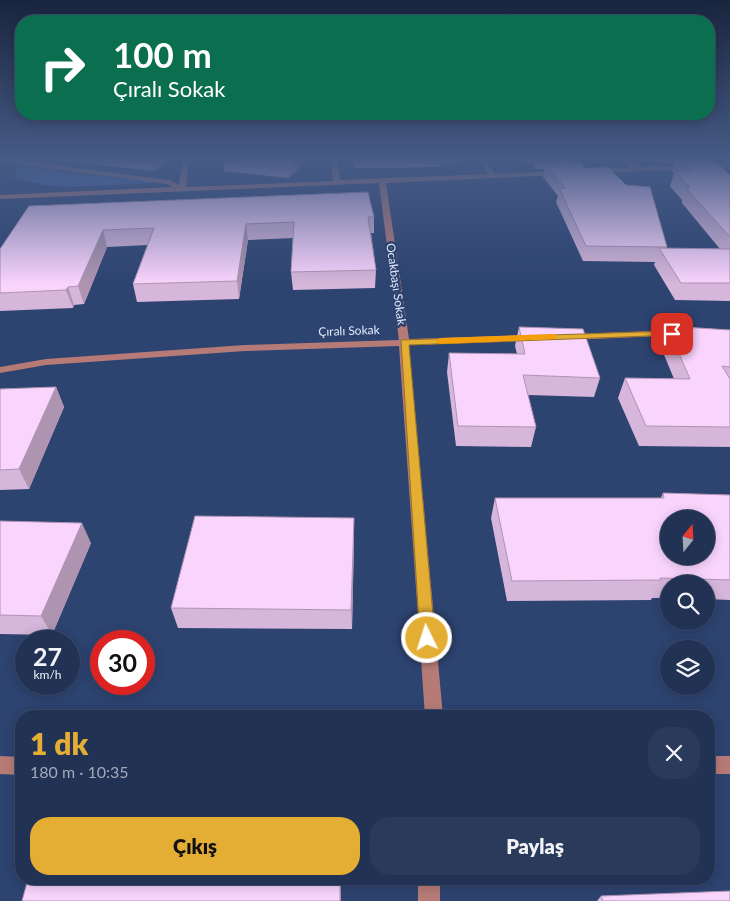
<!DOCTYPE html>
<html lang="tr">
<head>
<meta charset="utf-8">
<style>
  :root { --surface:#223254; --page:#2a3a5a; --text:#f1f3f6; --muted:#a2aab8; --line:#3f4d6b; --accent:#e4ae35 }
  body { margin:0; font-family:Lato,sans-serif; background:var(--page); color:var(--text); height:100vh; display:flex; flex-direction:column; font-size:19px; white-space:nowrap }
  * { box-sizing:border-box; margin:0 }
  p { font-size:16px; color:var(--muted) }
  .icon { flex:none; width:28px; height:28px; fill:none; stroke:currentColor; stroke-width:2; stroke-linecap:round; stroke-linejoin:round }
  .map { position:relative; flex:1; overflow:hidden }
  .drawer { position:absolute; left:15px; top:710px; width:700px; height:175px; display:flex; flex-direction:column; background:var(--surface); border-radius:20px; box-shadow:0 2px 12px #0003,0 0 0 1px var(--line) }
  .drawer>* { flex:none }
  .top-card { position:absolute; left:15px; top:15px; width:700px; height:105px; border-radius:20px; box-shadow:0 2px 12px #0003,0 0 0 1px var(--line); background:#0b6e4f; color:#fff; overflow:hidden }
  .needle { width:32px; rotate:18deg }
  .tools { position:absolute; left:660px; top:510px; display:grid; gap:10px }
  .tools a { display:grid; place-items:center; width:55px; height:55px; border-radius:50%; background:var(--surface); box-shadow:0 2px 12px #0003,0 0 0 1px var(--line); font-size:25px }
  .speed { position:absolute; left:15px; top:630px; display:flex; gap:10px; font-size:25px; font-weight:700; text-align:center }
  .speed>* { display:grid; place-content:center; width:65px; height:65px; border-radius:50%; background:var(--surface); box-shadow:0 2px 12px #0003,0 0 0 1px var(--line); line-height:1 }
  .speed small { font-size:12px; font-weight:400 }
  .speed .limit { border:8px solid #d22; background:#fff; color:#111 }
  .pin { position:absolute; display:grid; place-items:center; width:42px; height:42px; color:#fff; margin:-21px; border-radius:10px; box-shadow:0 2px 8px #0006 }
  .me { position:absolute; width:55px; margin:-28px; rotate:356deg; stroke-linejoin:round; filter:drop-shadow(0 0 4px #0008) }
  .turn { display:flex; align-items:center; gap:18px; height:105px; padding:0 15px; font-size:22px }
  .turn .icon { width:65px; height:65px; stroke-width:2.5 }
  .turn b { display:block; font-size:35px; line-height:42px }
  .round { display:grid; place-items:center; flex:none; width:52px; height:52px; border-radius:20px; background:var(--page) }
  .summary { display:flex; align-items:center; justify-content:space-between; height:85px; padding:0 15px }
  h1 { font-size:30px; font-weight:800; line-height:38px; color:var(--accent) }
  .action { display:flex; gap:10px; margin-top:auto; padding:10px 15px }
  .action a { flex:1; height:58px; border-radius:20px; background:var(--accent); color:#111; font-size:20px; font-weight:800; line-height:58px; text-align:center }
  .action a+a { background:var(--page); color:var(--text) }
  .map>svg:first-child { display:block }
  .green { fill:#466ab1 }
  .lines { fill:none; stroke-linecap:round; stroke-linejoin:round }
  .minor { fill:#b67b77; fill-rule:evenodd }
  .wall { fill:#d6b6da }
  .shaded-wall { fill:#ae94b1 }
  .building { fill:#f9d4fd; stroke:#ae94b1; fill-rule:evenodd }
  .route { fill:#e4ae35; stroke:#947122 }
  .slow { fill:#f59e0b }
  .labels { text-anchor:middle; stroke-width:5; stroke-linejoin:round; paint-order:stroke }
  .street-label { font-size:12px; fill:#e0e9fa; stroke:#2d4370 }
</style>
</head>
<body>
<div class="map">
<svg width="730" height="901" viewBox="0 0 730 901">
  <rect width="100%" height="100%" fill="#2d4370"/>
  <polygon class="green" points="19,167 154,182 154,183 67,187 45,185 15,178 14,176"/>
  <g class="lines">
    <g class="minor">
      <polygon points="183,158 189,158 186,187 333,181 331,158 337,158 340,180 488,174 478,158 484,158 495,174 559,171 562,173 559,175 386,183 409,339 533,335 538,338 533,341 409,345 443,716 425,716 399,346 245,351 46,365 0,373 0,367 46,359 245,345 399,340 379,183 0,199 0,195 173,187 167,184 9,163 0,164 0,160 9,159 169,180 179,185"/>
      <polygon points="620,158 626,158 636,167 730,163 730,167 594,173 591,171 594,169 629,167"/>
      <polygon points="680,330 684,331 684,335 570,340 565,337 570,334"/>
      <polygon points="0,756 21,757 21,775 0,774"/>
      <rect x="709" y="756" width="21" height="18"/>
      <rect x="418" y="879" width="22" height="22"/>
    </g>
  </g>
  <g class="wall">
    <polygon points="37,158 172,158 154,171"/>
    <polygon points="227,158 308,158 289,178 224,171 223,161"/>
    <polygon points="352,158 463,158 462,163 441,163 440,167 355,168"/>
    <polygon points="523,158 575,158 574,163 584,168 667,247 667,249 720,249 682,203 682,200 670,186 674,173 672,171 674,163 664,164 658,158 712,158 730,175 730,301 675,300 654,265 655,262 583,261 556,202 558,196 543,177 544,169 536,169 531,162 525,162"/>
    <polygon points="29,206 374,217 374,233 371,233 376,270 375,288 293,290 291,272 293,238 248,240 239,299 137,302 133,284 148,245 107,247 84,304 74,305 73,308 0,311 0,249"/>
    <polygon points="667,326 730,330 730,447 639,446 618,398 625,378 674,379 660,345"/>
    <polygon points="519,327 600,378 594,397 528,395 536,427 531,447 456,446 447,372 449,353 517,354 515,346"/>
    <polygon points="56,387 64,407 29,489 0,490 0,389"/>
    <polygon points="663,493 730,495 730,600 706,599 706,584 669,584 669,598 652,598 651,600 507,601 491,518 495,498 661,498"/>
    <polygon points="0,521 91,543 52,635 0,634"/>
    <polygon points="354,538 352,629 178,628 171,608"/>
    <polygon points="601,896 730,901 597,901"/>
  </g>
  <g class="shaded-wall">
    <polygon points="156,158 172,158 154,171 152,160"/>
    <polygon points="298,158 308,158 289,178 288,168"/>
    <polygon points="246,224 248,240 239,299 237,281"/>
    <polygon points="103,230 107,247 84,304 78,286"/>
    <polygon points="68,287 74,305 73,308 66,290"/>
    <polygon points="56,387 64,407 29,489 19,469"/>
    <polygon points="354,518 354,538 352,629 351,610"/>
    <polygon points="82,523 91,543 52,635 41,616"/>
    <rect x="340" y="879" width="1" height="22"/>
  </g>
  <g class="building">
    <polygon points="128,158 156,158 152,160"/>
    <polygon points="227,158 298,158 288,168 223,161"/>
    <polygon points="677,158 712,158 730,175 730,237 686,188 690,188 675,171 691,171"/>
    <polygon points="581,163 584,168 608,167 626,185 650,187 667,247 586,246 559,188 565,188 545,164"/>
    <polygon points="368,192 374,217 368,217 376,270 291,272 294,222 246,224 237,281 133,284 154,228 103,230 78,286 68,287 66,290 0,293 0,249 29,206"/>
    <polygon points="659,248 730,249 730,283 681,283"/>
    <polygon points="667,326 730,330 730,367 722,366 730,379 730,427 646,426 625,378 690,379"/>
    <polygon points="519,327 583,329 600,378 523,375 536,427 458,426 449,353 525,354"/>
    <polygon points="56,387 19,469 0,470 0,389"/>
    <path d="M663,493L730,495V580L660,578L661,580L512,581L495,498H664ZM669,519H706V556H669Z"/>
    <polygon points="195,516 354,518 351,610 171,608"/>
    <polygon points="0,521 82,523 41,616 0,615"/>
    <polygon points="28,879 340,879 340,901 22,901"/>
    <polygon points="730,891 730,901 603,901 601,896"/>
  </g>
  <linearGradient id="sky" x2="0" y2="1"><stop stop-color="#19253e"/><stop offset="0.56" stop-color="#465b86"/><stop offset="1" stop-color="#465b86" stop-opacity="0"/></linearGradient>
  <rect width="730" height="284" fill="url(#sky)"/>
  <polygon class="route" points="672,331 676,332 676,335 409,345 435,638 432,642 427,644 422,642 420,638 401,340"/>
  <polygon class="slow" points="553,334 556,335 556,339 440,344 435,341 440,338"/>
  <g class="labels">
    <g class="street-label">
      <text transform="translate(396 284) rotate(82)" y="4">Ocakbaşı Sokak</text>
      <text transform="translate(349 331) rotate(-2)" y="4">Çıralı Sokak</text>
    </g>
  </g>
</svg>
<div class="tools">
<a><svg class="needle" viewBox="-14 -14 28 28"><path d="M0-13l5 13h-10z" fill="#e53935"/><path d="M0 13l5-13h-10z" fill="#a2aab8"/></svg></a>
<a><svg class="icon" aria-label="search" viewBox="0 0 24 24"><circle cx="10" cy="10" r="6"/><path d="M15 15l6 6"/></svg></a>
<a><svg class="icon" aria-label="layers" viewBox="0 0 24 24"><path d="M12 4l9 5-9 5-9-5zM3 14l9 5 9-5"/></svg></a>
</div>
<div class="speed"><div>27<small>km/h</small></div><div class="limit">30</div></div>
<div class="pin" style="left:672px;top:334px;background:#d93025"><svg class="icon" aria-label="arrive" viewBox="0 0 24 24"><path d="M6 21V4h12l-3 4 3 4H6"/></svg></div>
<svg class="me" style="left:427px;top:638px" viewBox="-20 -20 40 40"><circle r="17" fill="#e4ae35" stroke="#fff" stroke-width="3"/><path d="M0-11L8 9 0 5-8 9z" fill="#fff"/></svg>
<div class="top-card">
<div class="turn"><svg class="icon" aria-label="right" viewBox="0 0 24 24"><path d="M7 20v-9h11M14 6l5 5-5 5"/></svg><div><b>100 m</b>Çıralı Sokak</div></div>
</div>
<section class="drawer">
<div class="summary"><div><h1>1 dk</h1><p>180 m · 10:35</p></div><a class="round"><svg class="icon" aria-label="close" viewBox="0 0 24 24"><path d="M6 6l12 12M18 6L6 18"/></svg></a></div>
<div class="action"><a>Çıkış</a><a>Paylaş</a></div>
</section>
</div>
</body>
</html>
